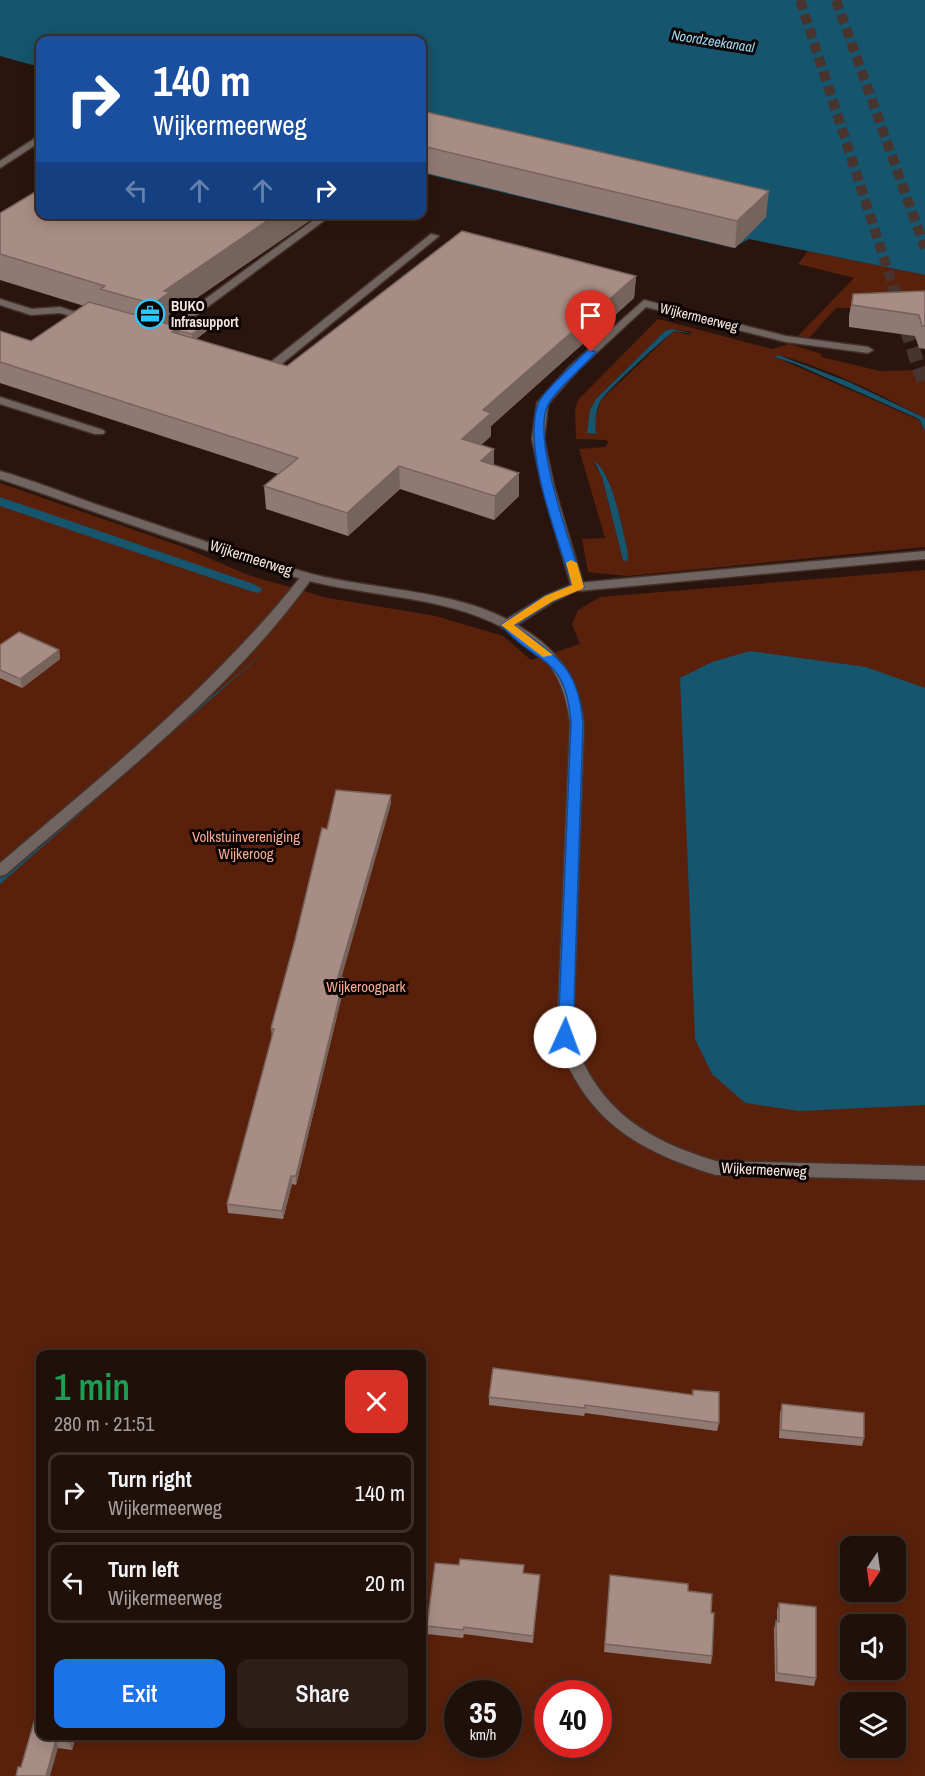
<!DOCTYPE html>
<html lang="en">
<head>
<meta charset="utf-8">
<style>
  :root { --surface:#20100a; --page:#2d1e18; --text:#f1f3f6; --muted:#a29d9c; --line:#3d302b; --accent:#1a73e8 }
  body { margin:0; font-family:"Archivo Narrow",sans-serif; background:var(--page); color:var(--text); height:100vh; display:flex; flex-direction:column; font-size:22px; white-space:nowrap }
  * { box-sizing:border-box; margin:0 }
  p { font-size:20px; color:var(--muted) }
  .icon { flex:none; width:33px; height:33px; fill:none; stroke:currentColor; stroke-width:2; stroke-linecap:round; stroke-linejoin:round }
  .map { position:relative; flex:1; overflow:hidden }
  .panel { position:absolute; left:36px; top:1350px; width:390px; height:390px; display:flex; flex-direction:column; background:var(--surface); border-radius:12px; box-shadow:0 3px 15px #0003,0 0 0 2px var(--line) }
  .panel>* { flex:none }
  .top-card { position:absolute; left:36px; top:36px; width:390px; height:183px; border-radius:12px; box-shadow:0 3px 15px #0003,0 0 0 2px var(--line); background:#1a4fa0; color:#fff; overflow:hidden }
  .needle { width:39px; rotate:193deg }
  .tools { position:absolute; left:840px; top:1536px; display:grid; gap:12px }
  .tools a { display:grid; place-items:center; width:66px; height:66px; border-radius:12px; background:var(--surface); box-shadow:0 3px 15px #0003,0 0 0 2px var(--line); font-size:30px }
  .speed { position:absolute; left:444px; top:1680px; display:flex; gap:12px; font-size:30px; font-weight:700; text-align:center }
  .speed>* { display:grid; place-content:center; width:78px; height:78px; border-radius:50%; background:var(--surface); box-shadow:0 3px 15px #0003,0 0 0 2px var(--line); line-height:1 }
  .speed small { font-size:15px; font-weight:400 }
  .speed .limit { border:9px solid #d22; background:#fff; color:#111 }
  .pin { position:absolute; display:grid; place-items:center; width:51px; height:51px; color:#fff; margin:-62px -26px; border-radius:50% 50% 50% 0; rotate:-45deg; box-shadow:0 0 6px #0007 }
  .pin .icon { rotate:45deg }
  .me { position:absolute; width:66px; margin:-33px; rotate:2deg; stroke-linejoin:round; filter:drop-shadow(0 0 4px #0008) }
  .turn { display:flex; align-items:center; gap:21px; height:126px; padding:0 18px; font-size:27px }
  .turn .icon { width:78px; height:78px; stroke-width:2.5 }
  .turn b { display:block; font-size:42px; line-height:51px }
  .lanes { display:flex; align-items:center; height:57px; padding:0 18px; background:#0003; justify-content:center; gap:30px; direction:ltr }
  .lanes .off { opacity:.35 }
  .round { display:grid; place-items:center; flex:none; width:63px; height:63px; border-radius:12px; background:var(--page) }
  .headline { display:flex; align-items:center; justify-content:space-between; height:102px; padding:0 18px }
  h1 { font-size:36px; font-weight:600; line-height:45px; color:#1e9e55 }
  .action { display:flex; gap:12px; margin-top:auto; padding:12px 18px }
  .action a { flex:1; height:69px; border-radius:12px; background:var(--accent); color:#fff; font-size:24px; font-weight:600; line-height:69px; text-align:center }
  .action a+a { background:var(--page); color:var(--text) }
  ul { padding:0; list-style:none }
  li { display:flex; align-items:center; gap:18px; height:81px; margin:0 12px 9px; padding:0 6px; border:3px solid var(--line); border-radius:12px }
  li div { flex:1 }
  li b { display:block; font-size:22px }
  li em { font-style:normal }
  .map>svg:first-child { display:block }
  .green { fill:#59210b; fill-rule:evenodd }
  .water { fill:#15556d }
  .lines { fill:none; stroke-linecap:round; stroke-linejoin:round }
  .motorway-tunnel-far1 { stroke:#48342e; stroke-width:10; stroke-dasharray:10 5; stroke-linecap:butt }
  .motorway-tunnel { stroke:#48342e; stroke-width:14; stroke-dasharray:14 7; stroke-linecap:butt }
  .service-casing { stroke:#46322b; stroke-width:3 }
  .minor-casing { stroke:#46322b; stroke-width:3 }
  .tertiary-casing { stroke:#46322b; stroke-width:3 }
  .service { fill:#706460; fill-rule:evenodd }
  .minor { fill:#706460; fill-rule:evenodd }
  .tertiary { fill:#706460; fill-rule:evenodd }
  .wall { fill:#907972 }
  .shaded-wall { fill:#76635c }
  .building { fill:#a88d84; stroke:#76635c; stroke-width:1.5 }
  .route { fill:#1a73e8; stroke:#114b97; stroke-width:1.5 }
  .slow { fill:#f59e0b }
  .labels { text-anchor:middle; stroke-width:6; stroke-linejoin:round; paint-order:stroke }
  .far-water-label { font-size:14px; font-style:italic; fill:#9ddaf6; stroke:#0c0403 }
  .far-poi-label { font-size:14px; font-weight:bold; fill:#f4e5e0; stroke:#0c0403; text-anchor:start }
  .far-street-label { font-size:14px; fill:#f4e5e0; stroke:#0c0403 }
  .street-label { font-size:15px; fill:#f4e5e0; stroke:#0c0403 }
  .park-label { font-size:15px; fill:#f6aa90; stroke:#0c0403 }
</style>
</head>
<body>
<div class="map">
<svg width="925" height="1776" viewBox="0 0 925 1776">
  <rect width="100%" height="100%" fill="#2a150e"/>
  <g class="green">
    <polygon points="808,251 925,275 925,308 836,308 809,338 798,336 854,278 798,264"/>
    <path d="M658,319L772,349L789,344L822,354L821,357L880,371L925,370V418C879,394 828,368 778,355L775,357L919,420L925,431V547L627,576L588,572L582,539L605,538L579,449L605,447L608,443L607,440L576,439L575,410L578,400ZM672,329L692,332L690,335L674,331L601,400L595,418L596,399L665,331ZM593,462L608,479L628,559L623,560L602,477Z"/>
    <path d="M0,483L183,547L248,575L328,598L436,616L503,636L531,660L580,644L572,624L578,610L600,597L925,570V1776H0ZM40,1354H422V1736H40ZM850,1546H896V1592H850ZM850,1624H896V1670H850ZM458,1694H508V1744H458ZM548,1694H598V1744H548ZM850,1702H896V1748H850Z"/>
  </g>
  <g class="water">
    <polygon points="0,0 925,0 925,275 749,239 733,248 422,173 422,40 40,40 40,67 0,56"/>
    <path d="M672,329L694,334L674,331C663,339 604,393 600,402C595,413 595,423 596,434L587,433L590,410L596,399L665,331Z"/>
    <polygon points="778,355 849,382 925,418 925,431 919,419 798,365 775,357"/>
    <path d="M594,461C613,474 621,525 627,548L628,560L626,561L623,560L602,477Z"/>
    <polygon points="0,497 251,583 261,588 262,591 257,593 232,585 0,506"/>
    <polygon points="269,648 0,884 0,876"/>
    <polygon points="750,651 866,667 925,688 925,1105 800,1111 745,1103 712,1074 695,1039 680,678 712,662"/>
  </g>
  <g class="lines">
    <g class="motorway-tunnel-far1">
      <polyline points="800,0 894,289"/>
      <polyline points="836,0 925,248"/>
    </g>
    <polyline class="motorway-tunnel" points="893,288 925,386"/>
    <g class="service-casing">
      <g id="service">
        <polygon points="40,135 40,142 0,168 0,161"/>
        <polygon points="322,214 333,214 175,331 167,331 167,327"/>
        <polygon points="431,234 439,236 273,371 255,368 255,364 267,365"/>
        <polygon points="0,299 32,309 60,307 97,319 92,322 60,313 31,315 0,305"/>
        <polygon points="0,397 103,430 105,432 103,434 95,434 0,404"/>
        <polygon points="925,551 925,559 578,591 572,587 578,583"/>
        <path d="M307,573L313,577C230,693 113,782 5,875L0,876V863C107,772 215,685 303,574Z"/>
      </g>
    </g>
    <g class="minor-casing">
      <polygon id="minor" points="644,300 786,336 868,347 873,350 868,353 786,342 646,307 578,370 548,404 544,439 554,486 584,587 553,602 512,628 502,628 501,625 502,622 545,596 571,585 542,486 532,439 537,403 570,366"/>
    </g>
    <g class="tertiary-casing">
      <path id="tertiary" d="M0,471C32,480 64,493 95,504C167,528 238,554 312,574C378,591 454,589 514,623C557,648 577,674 584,723L573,1037C597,1109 646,1140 716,1161L925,1166V1180L716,1175C637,1151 583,1119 557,1037L570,723C564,676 546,651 504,628C442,595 368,597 302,579C199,551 100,513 0,479Z"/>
    </g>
    <use href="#service" class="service"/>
    <use href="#minor" class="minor"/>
    <use href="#tertiary" class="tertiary"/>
  </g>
  <g class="wall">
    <polygon points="422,111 766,217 735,248 422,172"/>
    <polygon points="0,213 309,221 172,315 173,320 167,324 174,326 208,330 196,339 287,366 636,276 634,298 491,426 491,436 481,445 494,465 519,473 519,496 494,520 400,489 348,536 266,509 264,486 278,474 0,383 0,331 31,341 84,306 0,280"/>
    <polygon points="925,291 925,349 919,348 915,336 849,327 849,316 853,294"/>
    <polygon points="0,645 59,650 60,659 22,688 0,678"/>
    <polygon points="391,803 341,978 344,987 296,1185 292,1184 283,1219 228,1213 227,1204 272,1037 271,1028 327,829"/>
    <polygon points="693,1390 719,1423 717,1431 585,1413 584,1416 489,1405 489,1397 692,1395"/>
    <polygon points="782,1404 864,1438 862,1446 779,1438 780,1413"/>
    <polygon points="523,1573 539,1582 533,1643 464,1634 463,1638 427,1634 427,1626"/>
    <polygon points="610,1575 688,1591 711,1613 712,1656 711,1664 604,1652"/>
    <polygon points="779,1603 816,1678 814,1686 775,1681 774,1629 776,1621 777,1622 777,1610"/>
    <polygon points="40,1701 76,1736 72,1750 58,1748"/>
  </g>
  <g class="shaded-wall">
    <polygon points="769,191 766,217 735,248 737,221"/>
    <polygon points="277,214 309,214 309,221 172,315 173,320 157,332 153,304 164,291"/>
    <polygon points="636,276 634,298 491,426 491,436 462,462 462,439 483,410"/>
    <polygon points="207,323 208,330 192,342 192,334"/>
    <polygon points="179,327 181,350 172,332"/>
    <polygon points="494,449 494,472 481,461"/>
    <polygon points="399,466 400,489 348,536 347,513"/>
    <polygon points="519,473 519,496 494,520 495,496"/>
    <polygon points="59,650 60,659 22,688 20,679"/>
    <polygon points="391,795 391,803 339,986 338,977"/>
    <polygon points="344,978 344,987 296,1185 296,1176"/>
    <polygon points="291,1176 292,1184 283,1219 282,1211"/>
    <polygon points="71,1736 76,1736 72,1750 69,1742"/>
    <polygon points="56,1740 58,1748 50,1776 46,1776"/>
  </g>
  <g class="building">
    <polygon points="422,111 769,191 737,221 422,146"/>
    <polygon points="40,189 40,214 277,214 164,291 170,292 153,304 100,289 105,286 0,254 0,213"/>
    <polygon points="462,231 636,276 483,410 491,413 462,439 494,449 481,461 519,473 495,496 399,466 347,513 264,486 298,458 0,362 0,331 31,341 89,302 179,327 172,332 287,366"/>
    <polygon points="925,291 925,326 922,326 919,315 852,305 853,294"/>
    <polygon points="187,317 207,323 192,334 179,331 179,327 174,326"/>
    <polygon points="19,632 59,650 20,679 0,670 0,645"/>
    <polygon points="336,790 391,795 338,977 344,978 296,1176 291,1176 282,1211 227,1204 274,1029 271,1028 295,940 322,828 327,829"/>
    <polygon points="493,1368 693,1395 693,1390 719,1392 719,1423 585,1405 585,1408 489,1397"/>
    <polygon points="782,1404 864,1413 864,1438 781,1430"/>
    <polygon points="460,1559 524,1565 523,1573 540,1575 533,1636 464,1627 463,1630 427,1626 435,1563 459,1565"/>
    <polygon points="610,1575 688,1584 688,1591 712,1594 711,1613 714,1613 712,1656 605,1644"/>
    <polygon points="779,1603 816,1607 816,1678 777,1673 776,1621 779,1622"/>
    <polygon points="40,1701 40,1736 71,1736 69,1742 56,1740 46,1776 16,1776 18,1767 21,1767"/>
  </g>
  <path class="route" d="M588,350L596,352C582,369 561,384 549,403C529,435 573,550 584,587L553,601L514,625C557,658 578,665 583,723L573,1037L565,1042L558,1037L571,723C565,652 538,668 501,625L545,596L572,585C558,539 522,450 538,404C541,393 578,360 588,350Z"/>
  <polygon class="slow" points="571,560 577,563 584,587 582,589 553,601 514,625 553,655 543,657 501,625 545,596 572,585 566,563"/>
  <defs>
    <g id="office-ring" transform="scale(1.5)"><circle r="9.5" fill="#0c0403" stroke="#29c8ff" stroke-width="1.5"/><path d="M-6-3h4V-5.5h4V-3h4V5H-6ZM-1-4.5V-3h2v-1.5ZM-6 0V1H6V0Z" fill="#29c8ff"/></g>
  </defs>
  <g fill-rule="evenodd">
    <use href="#office-ring" x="150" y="314"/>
  </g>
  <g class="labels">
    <g class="far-water-label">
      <text transform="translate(713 41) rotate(9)" y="5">Noordzeekanaal</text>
    </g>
    <g class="far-poi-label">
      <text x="171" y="311">BUKO<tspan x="171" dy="16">Infrasupport</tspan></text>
    </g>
    <g class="far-street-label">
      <text transform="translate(699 317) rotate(14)" y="5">Wijkermeerweg</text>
    </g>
    <g class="street-label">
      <text transform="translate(251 558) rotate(18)" y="5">Wijkermeerweg</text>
      <text transform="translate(764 1170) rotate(3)" y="5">Wijkermeerweg</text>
    </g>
    <g class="park-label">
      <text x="246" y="842">Volkstuinvereniging<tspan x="246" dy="17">Wijkeroog</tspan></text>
      <text x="366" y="992">Wijkeroogpark</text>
    </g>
  </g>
</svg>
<div class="tools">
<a><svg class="needle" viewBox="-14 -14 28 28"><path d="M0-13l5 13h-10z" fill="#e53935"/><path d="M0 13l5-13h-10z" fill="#a29d9c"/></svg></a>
<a><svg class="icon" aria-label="sound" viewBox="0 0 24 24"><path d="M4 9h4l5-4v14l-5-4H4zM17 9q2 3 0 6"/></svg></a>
<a><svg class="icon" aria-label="layers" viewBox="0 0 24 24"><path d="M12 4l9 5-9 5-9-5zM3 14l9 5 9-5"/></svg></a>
</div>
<div class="speed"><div>35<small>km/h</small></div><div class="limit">40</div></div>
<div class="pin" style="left:591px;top:352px;background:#d93025"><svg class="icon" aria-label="arrive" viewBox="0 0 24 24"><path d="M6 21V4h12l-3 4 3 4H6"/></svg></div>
<svg class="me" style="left:565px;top:1037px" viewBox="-20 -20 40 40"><circle r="19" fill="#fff"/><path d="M0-13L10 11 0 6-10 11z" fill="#1a73e8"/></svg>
<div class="top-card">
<div class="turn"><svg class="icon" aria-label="right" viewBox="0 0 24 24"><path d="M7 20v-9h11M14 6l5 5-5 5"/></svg><div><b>140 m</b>Wijkermeerweg</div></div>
<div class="lanes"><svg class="icon off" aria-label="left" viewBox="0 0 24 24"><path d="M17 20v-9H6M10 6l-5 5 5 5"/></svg><svg class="icon off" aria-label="ahead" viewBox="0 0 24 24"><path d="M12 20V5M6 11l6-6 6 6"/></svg><svg class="icon off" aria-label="ahead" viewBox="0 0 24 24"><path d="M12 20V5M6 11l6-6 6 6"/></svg><svg class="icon" aria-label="right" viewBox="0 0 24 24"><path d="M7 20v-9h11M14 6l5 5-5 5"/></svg></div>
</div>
<section class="panel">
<div class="headline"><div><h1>1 min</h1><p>280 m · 21:51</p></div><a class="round" style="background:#d93025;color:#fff"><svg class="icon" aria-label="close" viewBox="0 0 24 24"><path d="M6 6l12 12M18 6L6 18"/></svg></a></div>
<ul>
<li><svg class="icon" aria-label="right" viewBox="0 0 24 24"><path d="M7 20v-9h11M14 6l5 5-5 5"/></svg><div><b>Turn right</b><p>Wijkermeerweg</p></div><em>140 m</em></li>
<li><svg class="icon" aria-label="left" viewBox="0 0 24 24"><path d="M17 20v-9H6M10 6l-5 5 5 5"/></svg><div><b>Turn left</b><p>Wijkermeerweg</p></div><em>20 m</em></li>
</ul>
<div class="action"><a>Exit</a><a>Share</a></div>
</section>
</div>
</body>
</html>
